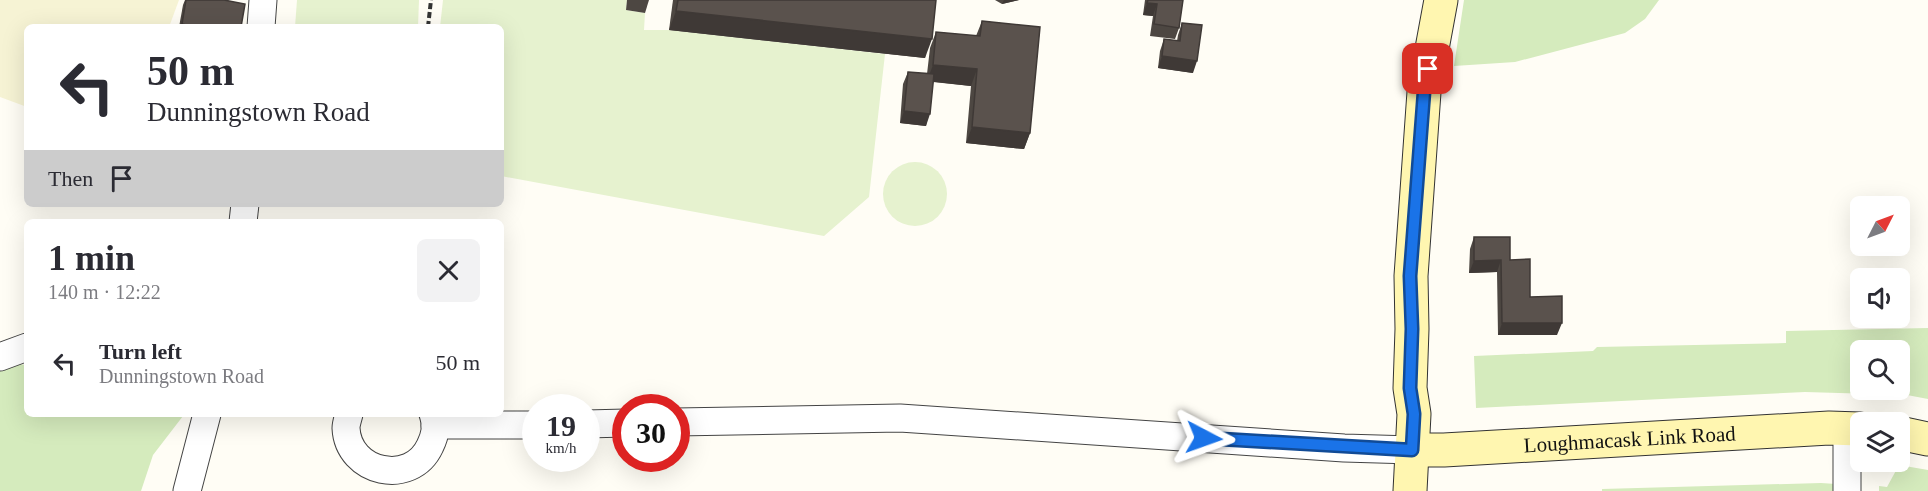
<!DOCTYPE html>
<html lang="en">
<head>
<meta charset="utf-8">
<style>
  :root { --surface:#fff; --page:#f2f2f3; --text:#2b2b33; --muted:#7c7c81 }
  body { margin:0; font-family:Georgia,serif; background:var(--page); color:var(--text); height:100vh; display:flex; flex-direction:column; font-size:22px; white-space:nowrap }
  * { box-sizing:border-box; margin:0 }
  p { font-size:20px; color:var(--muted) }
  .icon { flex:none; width:33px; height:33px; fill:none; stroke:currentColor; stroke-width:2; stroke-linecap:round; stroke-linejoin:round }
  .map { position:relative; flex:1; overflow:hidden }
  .details { position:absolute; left:24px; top:219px; width:480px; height:198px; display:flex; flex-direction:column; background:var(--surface); border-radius:9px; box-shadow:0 6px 24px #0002 }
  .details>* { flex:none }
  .hud { position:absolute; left:24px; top:24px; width:480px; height:183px; border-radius:9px; box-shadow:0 6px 24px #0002; background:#fff; color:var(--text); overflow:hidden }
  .needle { width:39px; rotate:48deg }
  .fabs { position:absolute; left:1850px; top:196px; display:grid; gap:12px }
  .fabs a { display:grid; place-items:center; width:60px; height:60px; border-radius:9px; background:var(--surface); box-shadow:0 6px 24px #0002; font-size:30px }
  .speed { position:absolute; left:522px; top:394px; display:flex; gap:12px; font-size:30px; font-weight:700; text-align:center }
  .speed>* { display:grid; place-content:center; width:78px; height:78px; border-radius:50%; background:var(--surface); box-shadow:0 6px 24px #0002; line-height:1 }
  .speed small { font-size:15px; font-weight:400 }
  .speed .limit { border:9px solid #d22; background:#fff; color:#111 }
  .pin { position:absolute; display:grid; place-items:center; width:51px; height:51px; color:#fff; margin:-26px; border-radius:12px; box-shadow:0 3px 9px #0006 }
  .me { position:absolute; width:66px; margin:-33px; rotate:94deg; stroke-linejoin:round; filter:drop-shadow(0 0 4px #0008) }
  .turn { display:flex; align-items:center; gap:21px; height:126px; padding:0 24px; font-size:27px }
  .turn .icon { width:78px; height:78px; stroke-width:2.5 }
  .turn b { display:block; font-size:42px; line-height:51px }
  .then { display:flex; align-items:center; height:57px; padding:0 24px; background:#0003; gap:12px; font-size:22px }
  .round { display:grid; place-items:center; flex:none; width:63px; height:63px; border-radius:9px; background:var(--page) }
  .headline { display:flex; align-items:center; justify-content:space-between; height:102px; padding:0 24px }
  h1 { font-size:36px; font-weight:700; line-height:45px }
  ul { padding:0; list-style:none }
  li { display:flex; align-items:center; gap:18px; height:84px; padding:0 24px }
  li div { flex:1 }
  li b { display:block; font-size:22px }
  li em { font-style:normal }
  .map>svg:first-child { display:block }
  .farmland { fill:#f6f3d4 }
  .green { fill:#d5ebbd; fill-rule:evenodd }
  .pitch { fill:#e6f2cf }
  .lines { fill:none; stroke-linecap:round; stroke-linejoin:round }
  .street-casing { stroke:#444; stroke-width:29 }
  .secondary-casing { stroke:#333; stroke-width:35 }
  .path { stroke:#333; stroke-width:4; stroke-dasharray:6 3; stroke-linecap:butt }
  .street { stroke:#fff; stroke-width:27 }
  .secondary { stroke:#fff6b0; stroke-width:33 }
  .wall { fill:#4d4742 }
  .shaded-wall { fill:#3f3936 }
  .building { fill:#5a524d; stroke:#3f3936; stroke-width:1.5 }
  .route-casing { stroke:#114b97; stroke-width:15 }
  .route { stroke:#1a73e8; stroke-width:10 }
  .labels { text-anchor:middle; stroke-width:6; stroke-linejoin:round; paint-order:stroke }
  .street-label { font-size:21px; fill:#111; stroke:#fff }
</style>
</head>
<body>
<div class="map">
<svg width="1928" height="491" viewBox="0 0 1928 491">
  <rect width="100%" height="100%" fill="#fffdf5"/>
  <polygon class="farmland" points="0,0 179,0 169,27 27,27 27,107 0,97"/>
  <g class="green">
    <polygon points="1464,0 1659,0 1645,19 1625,33 1515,62 1454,66"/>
    <path d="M1928,328V399L1907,395L1805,392L1476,408L1474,356L1593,351L1597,347L1786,343V331ZM1860,351H1899V390H1860Z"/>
    <polygon points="18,364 27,365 27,414 181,414 183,416 153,455 141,491 0,491 0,371"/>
    <polygon points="1899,465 1928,470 1928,491 1879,491 1879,486 1887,487"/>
    <polygon points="1821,483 1836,484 1836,491 1602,491 1602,489"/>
  </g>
  <g class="pitch">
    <polygon points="297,0 419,0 418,27 295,27"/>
    <polygon points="443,0 627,0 626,10 645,13 644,30 669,30 885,54 869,197 824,236 501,176 501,27 440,27"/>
    <circle cx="915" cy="194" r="32"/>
  </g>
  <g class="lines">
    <g class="street-casing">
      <g id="street">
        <polyline points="261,27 263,0"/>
        <polyline points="243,222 245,204"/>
        <polyline points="0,357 27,347"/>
        <path d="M349,414C348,418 346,424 346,428C348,473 411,487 430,446C435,436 437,424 433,414"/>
        <polyline points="676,422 900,418 1344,448 1412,450"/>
        <polyline points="586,424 626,423"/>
        <polyline points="435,425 536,425"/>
        <polyline points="187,491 207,414"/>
        <polyline points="1847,491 1847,428"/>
      </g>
    </g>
    <g class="secondary-casing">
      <g id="secondary">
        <polyline points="1899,433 1928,439"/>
        <path id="s1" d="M1412,450H1444L1829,428L1860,429"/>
        <polyline points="1410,491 1414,414 1410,388 1412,329 1411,276 1424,92 1441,0"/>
      </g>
    </g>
    <polyline class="path" points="428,27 431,0"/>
    <use href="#street" class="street"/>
    <use href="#secondary" class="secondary"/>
  </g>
  <g class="wall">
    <polygon points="185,0 224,0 241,27 179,27 183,5"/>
    <polygon points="627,0 649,0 645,13 626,10"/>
    <polygon points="673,0 936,0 925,58 669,30"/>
    <polygon points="995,0 1019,0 1002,4"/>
    <polygon points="1145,0 1183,0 1179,28 1175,39 1150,36 1153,16 1143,15"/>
    <polygon points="982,21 1030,133 1024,149 966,143 971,86 933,82 926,126 900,123 903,84 908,72 927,74 930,48 936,32 976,36"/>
    <polygon points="1182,23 1193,73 1158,68 1160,51 1164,39 1177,41 1178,35"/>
    <polygon points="1474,237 1510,260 1530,297 1557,335 1498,335 1497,272 1469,273 1470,249"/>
  </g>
  <g class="shaded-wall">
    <polygon points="1004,0 1019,0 1002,4"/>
    <polygon points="1147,3 1157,4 1153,16 1143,15"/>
    <polygon points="676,11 932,39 925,58 669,30"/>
    <polygon points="1162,56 1197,61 1193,73 1158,68"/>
    <polygon points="933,65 977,69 971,86 927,81"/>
    <polygon points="904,111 930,114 926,126 900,123"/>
    <polygon points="972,127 1030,133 1024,149 966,143"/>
    <polygon points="1501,260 1497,272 1469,273 1474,261"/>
    <polygon points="1502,323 1562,323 1557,335 1498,335"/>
  </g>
  <g class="building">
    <polygon points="186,0 224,0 245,4 241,27 195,27 182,24"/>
    <polygon points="678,0 936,0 932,39 676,11"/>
    <polygon points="1148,0 1183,0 1179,28 1154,24 1157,4 1147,3"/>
    <polygon points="982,21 1040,27 1030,133 972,127 977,69 933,65 936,32 980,36"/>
    <polygon points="1182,23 1202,25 1197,61 1162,56 1164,39 1180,41"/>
    <polygon points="908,72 934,74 930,114 904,111"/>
    <polygon points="1474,237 1510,237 1510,260 1530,259 1530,297 1562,296 1562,323 1502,323 1501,260 1474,261"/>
  </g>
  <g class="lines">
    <g class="route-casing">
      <polyline id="route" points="1204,438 1412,450 1414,414 1410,388 1412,329 1410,276 1424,92 1428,69"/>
    </g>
    <use href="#route" class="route"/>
  </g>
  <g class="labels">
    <g class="street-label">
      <text dy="7" stroke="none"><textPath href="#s1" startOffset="218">Loughmacask Link Road</textPath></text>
    </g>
  </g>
</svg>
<div class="fabs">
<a><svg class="needle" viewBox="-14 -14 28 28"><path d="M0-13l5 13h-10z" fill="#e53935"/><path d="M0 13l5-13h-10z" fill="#7c7c81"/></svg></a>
<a><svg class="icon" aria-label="sound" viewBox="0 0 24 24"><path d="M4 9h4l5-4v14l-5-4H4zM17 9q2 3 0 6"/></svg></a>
<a><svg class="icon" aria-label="search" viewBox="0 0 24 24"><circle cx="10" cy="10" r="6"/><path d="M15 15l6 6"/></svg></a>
<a><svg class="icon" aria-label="layers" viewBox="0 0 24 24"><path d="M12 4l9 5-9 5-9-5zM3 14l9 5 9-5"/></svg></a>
</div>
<div class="speed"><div>19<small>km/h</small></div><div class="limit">30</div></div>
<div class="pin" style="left:1428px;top:69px;background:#d93025"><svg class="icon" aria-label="arrive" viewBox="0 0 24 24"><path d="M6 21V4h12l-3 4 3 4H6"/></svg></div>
<svg class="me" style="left:1204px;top:438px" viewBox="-20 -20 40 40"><path d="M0-17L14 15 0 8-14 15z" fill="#1a73e8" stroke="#fff" stroke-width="4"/></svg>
<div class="hud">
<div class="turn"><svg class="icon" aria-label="left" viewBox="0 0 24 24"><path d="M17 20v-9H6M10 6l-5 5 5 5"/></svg><div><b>50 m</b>Dunningstown Road</div></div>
<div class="then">Then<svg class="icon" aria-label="arrive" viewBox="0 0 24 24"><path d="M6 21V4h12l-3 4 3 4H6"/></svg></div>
</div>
<section class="details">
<div class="headline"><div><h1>1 min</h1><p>140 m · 12:22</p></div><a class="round"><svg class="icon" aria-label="close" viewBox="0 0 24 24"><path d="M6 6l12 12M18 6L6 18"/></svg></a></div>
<ul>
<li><svg class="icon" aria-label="left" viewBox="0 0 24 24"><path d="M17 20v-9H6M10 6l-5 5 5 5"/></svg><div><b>Turn left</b><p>Dunningstown Road</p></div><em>50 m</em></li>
</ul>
</section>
</div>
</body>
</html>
